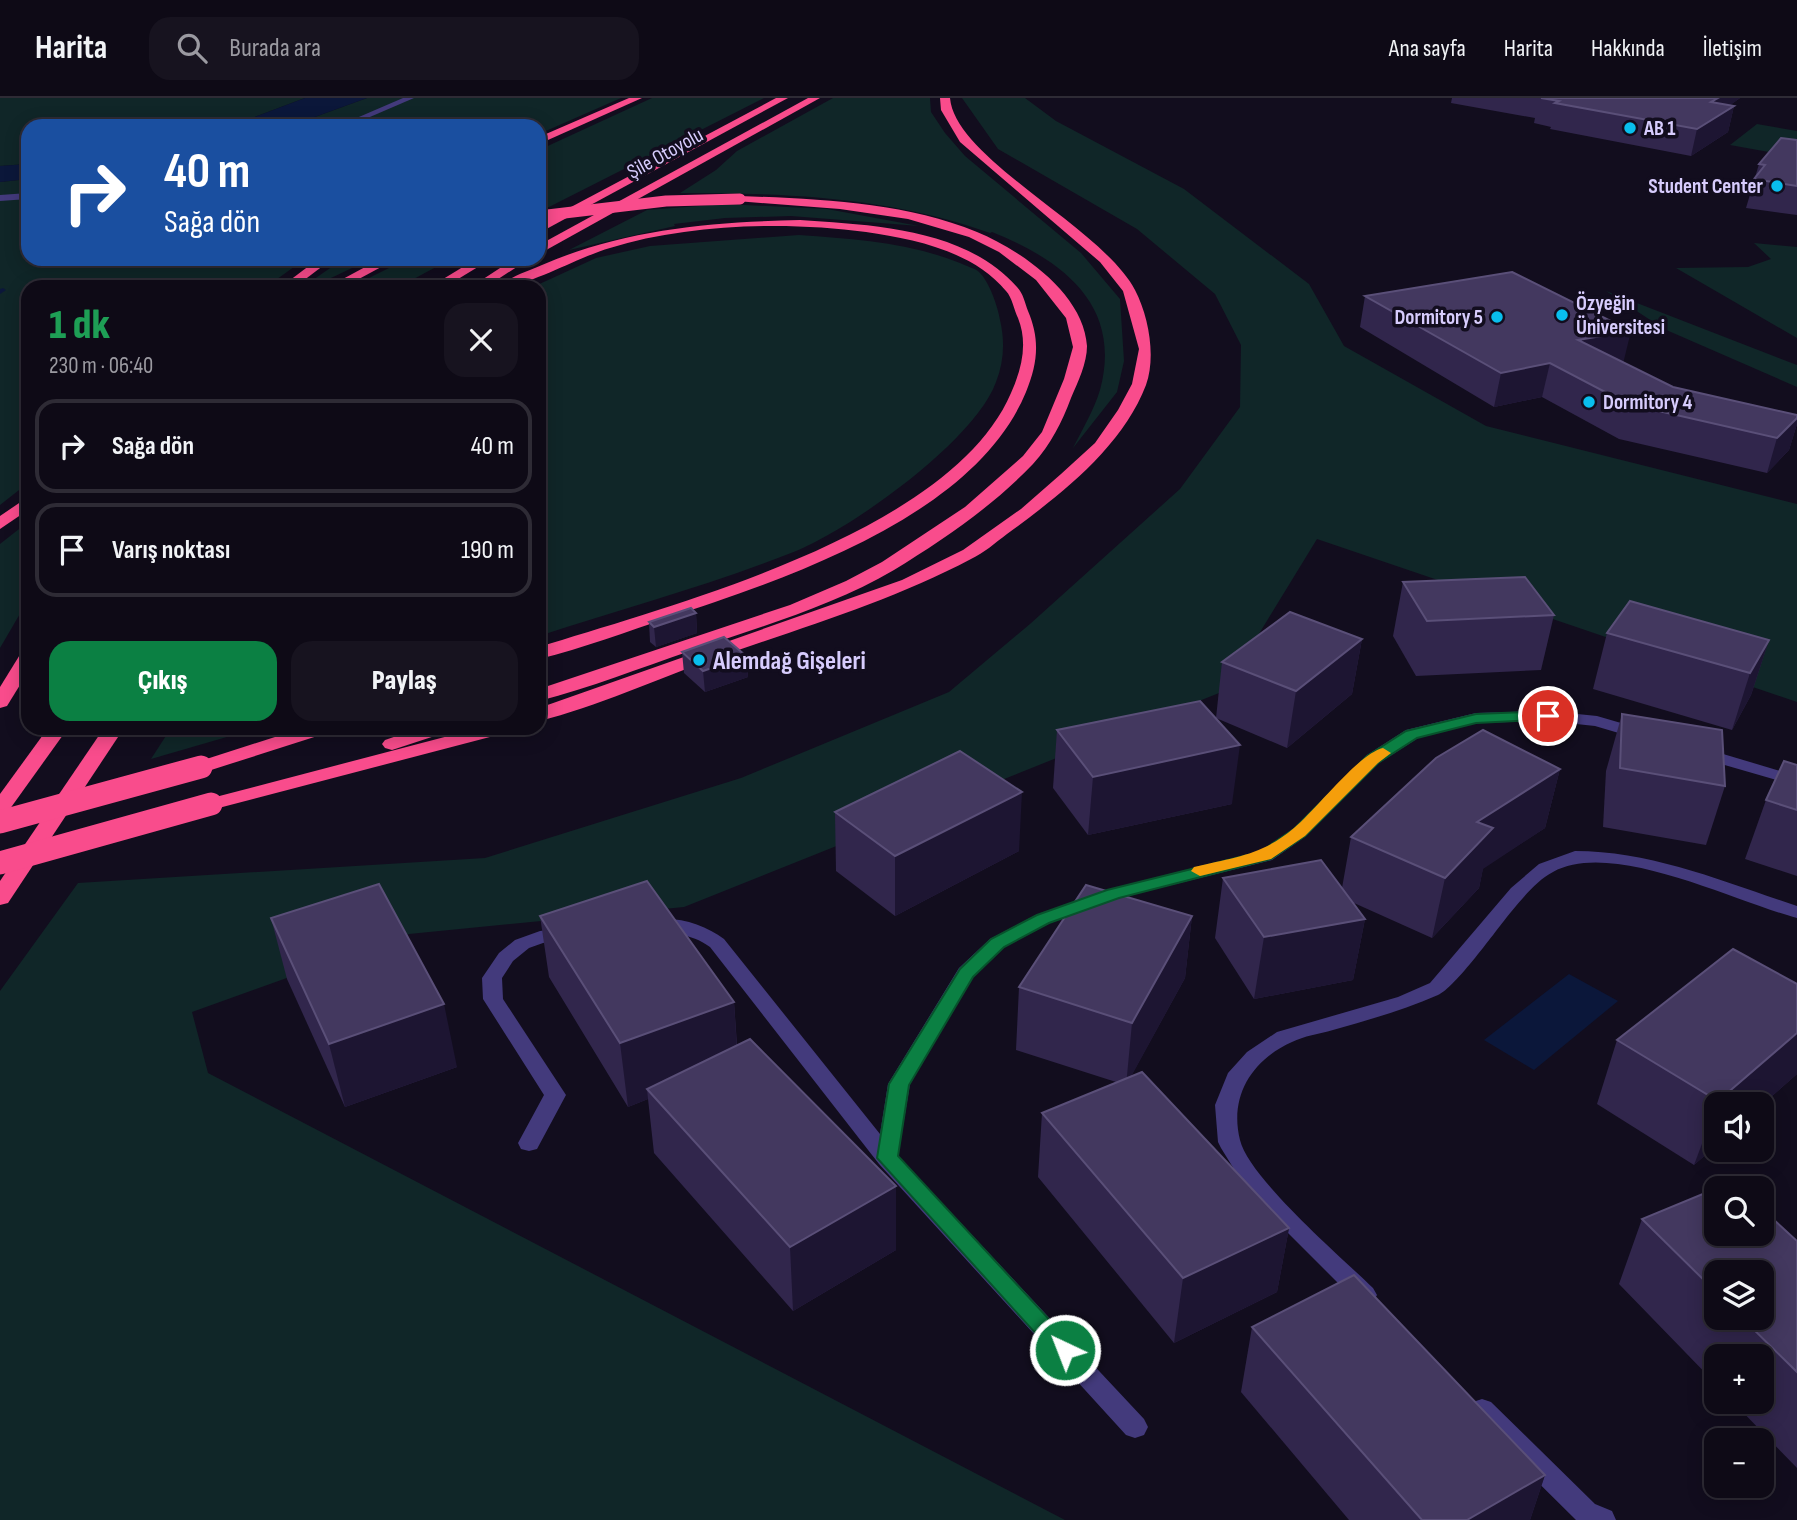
<!DOCTYPE html>
<html lang="tr">
<head>
<meta charset="utf-8">
<style>
  :root { --surface:#0e0a16; --page:#17131f; --text:#f1f3f6; --muted:#9b9aa1; --line:#2e2b35; --accent:#0b8043 }
  body { margin:0; font-family:"Sofia Sans Condensed",sans-serif; background:var(--page); color:var(--text); height:100vh; display:flex; flex-direction:column; font-size:26px; white-space:nowrap }
  * { box-sizing:border-box; margin:0 }
  p { font-size:23px; color:var(--muted) }
  .icon { flex:none; width:38px; height:38px; fill:none; stroke:currentColor; stroke-width:2; stroke-linecap:round; stroke-linejoin:round }
  .map { position:relative; flex:1; overflow:hidden }
  .drawer { position:absolute; left:21px; top:182px; width:525px; height:455px; display:flex; flex-direction:column; background:var(--surface); border-radius:21px; box-shadow:0 4px 18px #0003,0 0 0 2px var(--line) }
  .drawer>* { flex:none }
  .guide { position:absolute; left:21px; top:21px; width:525px; height:147px; border-radius:21px; box-shadow:0 4px 18px #0003,0 0 0 2px var(--line); background:#1a4fa0; color:#fff; overflow:hidden }
  .fabs { position:absolute; left:1704px; top:994px; display:grid; gap:14px }
  .fabs a { display:grid; place-items:center; width:70px; height:70px; border-radius:14px; background:var(--surface); box-shadow:0 4px 18px #0003,0 0 0 2px var(--line); font-size:35px }
  .pin { position:absolute; display:grid; place-items:center; width:60px; height:60px; color:#fff; margin:-30px; border:4px solid #fff; border-radius:50%; box-shadow:0 2px 7px #0007 }
  .me { position:absolute; width:77px; margin:-38px; rotate:317deg; stroke-linejoin:round; filter:drop-shadow(0 0 5px #0008) }
  .turn { display:flex; align-items:center; gap:24px; height:147px; padding:0 28px; font-size:32px }
  .turn .icon { width:91px; height:91px; stroke-width:2.5 }
  .turn b { display:block; font-size:49px; line-height:60px }
  .round { display:grid; place-items:center; flex:none; width:74px; height:74px; border-radius:21px; background:var(--page) }
  .summary { display:flex; align-items:center; justify-content:space-between; height:119px; padding:0 28px }
  h1 { font-size:42px; font-weight:800; line-height:52px; color:#1e9e55 }
  .action { display:flex; gap:14px; margin-top:auto; padding:14px 28px }
  .action a { flex:1; height:80px; border-radius:21px; background:var(--accent); color:#fff; font-size:28px; font-weight:800; line-height:80px; text-align:center }
  .action a+a { background:var(--page); color:var(--text) }
  ul { padding:0; list-style:none }
  li { display:flex; align-items:center; gap:21px; height:94px; margin:0 14px 10px; padding:0 14px; border:4px solid var(--line); border-radius:21px }
  li div { flex:1 }
  li b { display:block; font-size:26px }
  li em { font-style:normal }
  header { display:flex; align-items:center; gap:42px; box-sizing:border-box; height:98px; padding:0 35px; background:var(--surface); border-bottom:2px solid var(--line) }
  header strong { font-size:33px }
  nav { display:flex; gap:38px; margin-inline-start:auto; font-size:24px }
  .search { width:490px; height:63px; background:var(--page); display:flex; align-items:center; gap:18px; box-sizing:border-box; padding:0 24px; border-radius:21px; color:var(--muted); font-size:26px }
  .map>svg:first-child { display:block }
  .green { fill:#102628 }
  .water { fill:#0b173a }
  .lines { fill:none; stroke-linecap:round; stroke-linejoin:round }
  .stream { fill:#0b173a; fill-rule:evenodd }
  .minor { fill:#433a7c; fill-rule:evenodd }
  .highway { fill:#f94c8c; fill-rule:evenodd }
  .highway-bridge-far1 { stroke:#f94c8c; stroke-width:11 }
  .highway-bridge { stroke:#f94c8c; stroke-width:23 }
  .wall { fill:#31264c; fill-rule:evenodd }
  .shaded-wall { fill:#1d1532 }
  .building { fill:#43385f; stroke:#5a4f78; stroke-width:2 }
  .route { fill:#0b8043; stroke:#07532c; stroke-width:2 }
  .slow { fill:#f59e0b }
  .poi-dot { fill:#09beed; stroke:#120d1e; stroke-width:2.5 }
  .labels { text-anchor:middle; stroke-width:7; stroke-linejoin:round; paint-order:stroke }
  .far-poi-label { font-size:21px; font-weight:bold; fill:#d7ccfd; stroke:#120d1e; text-anchor:start }
  .far-street-label { font-size:21px; fill:#d7ccfd; stroke:#120d1e }
  .poi-label { font-size:26px; font-weight:bold; fill:#d7ccfd; stroke:#120d1e; text-anchor:start }
</style>
</head>
<body>
<header>
<strong>Harita</strong>
<div class="search"><svg class="icon" aria-label="search" viewBox="0 0 24 24"><circle cx="10" cy="10" r="6"/><path d="M15 15l6 6"/></svg>Burada ara</div>
<nav><a>Ana sayfa</a><a>Harita</a><a>Hakkında</a><a>İletişim</a></nav>
</header>
<div class="map">
<svg width="1797" height="1422" viewBox="0 0 1797 1422">
  <rect width="100%" height="100%" fill="#120d1e"/>
  <g class="green">
    <polygon points="0,0 305,0 231,28 28,28 28,66 0,68"/>
    <polygon points="367,0 621,0 539,36 539,28 290,28"/>
    <polygon points="652,0 764,0 549,109 539,111 539,52"/>
    <path d="M833,0H930L931,14L945,35L965,58L1081,155L1120,201L1124,263L1117,294L1073,350C1082,332 1094,312 1100,292C1123,207 1062,162 992,134L990,135C889,99 787,95 680,95L716,72L737,53Z"/>
    <polygon points="962,0 1025,0 1056,23 1184,91 1309,186 1344,248 1486,328 1797,406 1797,604 1317,441 1224,593 684,809 409,836 192,914 208,975 1065,1422 0,1422 0,893 78,785 485,760 741,680 949,594 1030,526 1180,391 1240,309 1241,247 1215,196 1137,131 998,51"/>
    <polygon points="1757,26 1797,33 1797,59 1730,47"/>
    <polygon points="28,81 28,161 305,161 266,189 28,189 28,385 0,407 0,84"/>
    <polygon points="725,106 827,111 919,128 791,118 725,120 674,126 675,128 569,152 647,112"/>
    <path d="M799,137C853,141 908,144 960,165C965,168 975,170 979,174C989,183 998,209 1000,222C1005,243 1004,264 996,284C975,343 849,433 791,455C710,487 622,511 539,538V189H533L596,160L650,148Z"/>
    <polygon points="1754,145 1797,149 1797,240 1676,170 1748,169 1771,161"/>
    <polygon points="343,161 371,161 312,189 303,189"/>
    <polygon points="416,161 451,161 408,184 410,189 351,189 389,170"/>
    <polygon points="1606,193 1797,267 1797,289 1664,231"/>
    <polygon points="28,424 28,502 0,550 0,446"/>
    <polygon points="171,630 258,630 151,661"/>
  </g>
  <g class="water">
    <polygon points="305,0 367,0 290,28 231,28"/>
    <polygon points="28,66 28,81 0,84 0,68"/>
    <polygon points="1569,876 1618,903 1534,972 1484,942"/>
  </g>
  <g class="lines">
    <polygon class="stream" points="3,190 6,192 0,196 0,191"/>
    <g class="minor">
      <polygon points="403,0 414,0 349,28 338,28"/>
      <polygon points="28,95 28,101 0,103 0,97"/>
      <path d="M1548,613L1597,618L1645,632L1647,636L1639,641L1595,628L1548,623L1476,625L1418,640L1379,665L1306,738L1272,762L1119,800L1050,825L1004,849L973,879L910,986L898,1058L1144,1321L1148,1329L1144,1337L1135,1340L1126,1337L879,1066L710,849C690,834 671,837 648,831L645,827L648,823C673,816 704,826 724,841L880,1036L888,986L959,870L990,841L1036,817L1106,792L1260,754L1294,730L1367,657L1406,632L1476,615Z"/>
      <polygon points="1703,650 1797,678 1797,688 1697,659 1695,655 1697,651"/>
      <path d="M1575,753C1652,753 1724,784 1797,808V820C1735,804 1612,741 1553,774C1537,782 1523,800 1511,814C1496,832 1455,890 1438,897C1404,912 1368,922 1333,932C1319,936 1304,938 1292,944C1252,962 1229,998 1240,1042C1249,1080 1342,1160 1373,1190L1377,1197L1373,1204L1365,1207L1357,1204L1250,1097L1221,1050L1218,1044L1215,1007L1228,975L1247,954L1277,934L1398,899L1430,885L1511,790L1539,766Z"/>
      <polygon points="565,830 572,832 575,836 572,840 543,845 529,850 513,863 502,880 503,901 566,997 537,1051 529,1053 521,1051 518,1045 544,997 483,901 482,880 499,855 515,842 540,833"/>
      <polygon points="1482,1301 1491,1304 1595,1406 1612,1413 1616,1422 1576,1422 1473,1320 1469,1312 1473,1304"/>
    </g>
    <g class="highway">
      <polygon points="629,0 642,0 539,46 539,39"/>
      <polygon points="776,0 788,0 539,135 539,126"/>
      <polygon points="808,0 820,0 539,156 539,147"/>
      <path d="M940,0H950C955,61 1103,130 1135,192C1149,219 1156,259 1146,287C1122,350 1059,398 1007,436C995,445 984,455 971,461C890,504 800,530 713,561C657,581 596,609 539,623V610L902,482L963,452L1021,411L1061,376L1095,345L1118,312L1132,286L1139,251L1123,193L1100,164L960,44L941,12Z"/>
      <path d="M740,98C819,101 903,104 977,134C1021,152 1084,196 1087,248C1087,265 1078,284 1071,300C1062,324 1051,346 1033,366C993,408 943,442 894,472C831,509 759,529 690,553C640,570 590,590 539,603V591L790,507L846,483L882,464L965,409L1023,358L1042,334L1064,281L1073,249L1066,220L1036,182L999,154L969,139L908,121L840,111L736,103V99Z"/>
      <path d="M800,122C872,127 965,130 1017,189C1023,195 1025,205 1028,213C1040,241 1038,265 1026,294C975,418 788,480 670,519C627,534 583,550 539,561V549C675,506 951,435 1011,295C1022,270 1028,245 1018,220C1014,212 1012,199 1006,193C973,153 914,141 866,134C787,123 686,126 610,150C578,159 528,189 499,189C509,179 528,173 542,167C625,131 710,124 800,122Z"/>
      <polygon points="318,161 332,161 295,189 281,189"/>
      <polygon points="380,161 396,161 344,189 328,189"/>
      <polygon points="476,161 491,161 445,189 430,189"/>
      <polygon points="514,161 529,161 486,189 471,189"/>
      <polygon points="28,399 28,412 0,431 0,418"/>
      <polygon points="28,553 28,574 7,608 0,610 0,589 21,555"/>
      <polygon points="48,630 68,630 7,715 0,717 0,696"/>
      <polygon points="104,630 124,630 8,805 0,807 0,783"/>
      <polygon points="303,630 333,630 330,634 208,673 194,673 191,669 194,665"/>
      <polygon points="420,630 450,630 447,634 392,652 385,650 382,646 385,642"/>
      <polygon points="479,630 512,630 509,634 211,712 204,710 201,706 204,702"/>
    </g>
    <polyline class="highway-bridge-far1" points="539,118 666,103 740,101"/>
    <g class="highway-bridge">
      <polyline points="0,724 201,669"/>
      <polyline points="0,765 211,706"/>
    </g>
  </g>
  <g class="wall">
    <polygon points="1452,0 1740,0 1730,7 1734,8 1728,34 1691,58 1550,31 1551,29 1534,25 1535,20 1451,5"/>
    <polygon points="1797,42 1797,117 1746,110 1759,66"/>
    <polygon points="1365,198 1623,265 1673,289 1797,317 1797,326 1789,352 1767,375 1619,341 1542,299 1494,309 1360,229"/>
    <polygon points="1403,484 1554,517 1541,572 1416,578 1393,538"/>
    <polygon points="696,515 697,535 656,549 650,544 649,524"/>
    <polygon points="1607,535 1769,542 1751,597 1732,632 1593,591"/>
    <polygon points="1362,541 1352,596 1287,650 1216,620 1222,564"/>
    <polygon points="682,554 746,558 748,579 705,594 684,575"/>
    <polygon points="1622,616 1725,688 1706,747 1603,729 1606,673"/>
    <polygon points="1057,632 1232,706 1088,737 1053,690"/>
    <polygon points="1797,667 1797,778 1745,761 1766,702"/>
    <polygon points="1560,671 1545,730 1483,770 1479,790 1432,840 1354,805 1365,821 1353,882 1254,901 1215,840 1223,780 1342,790 1351,739"/>
    <polygon points="835,714 1019,753 895,818 836,773"/>
    <polygon points="540,818 734,904 737,947 896,1088 896,1152 793,1213 654,1055 648,1001 628,1009 549,879"/>
    <polygon points="1192,818 1185,880 1131,978 1289,1130 1277,1194 1174,1245 1038,1079 1042,1015 1116,984 1016,952 1019,889"/>
    <polygon points="271,820 457,969 345,1009 287,881"/>
    <polygon points="1797,886 1797,976 1694,1067 1597,1006 1617,942"/>
    <path d="M1642,1121L1797,1143V1370L1733,1304H1762V1258H1717V1287L1619,1186ZM1717,1174L1762,1220H1717Z"/>
    <polygon points="1252,1229 1545,1377 1530,1422 1349,1422 1241,1294"/>
  </g>
  <g class="shaded-wall">
    <polygon points="1716,0 1740,0 1718,16 1734,8 1728,34 1691,58 1697,31 1711,4"/>
    <polygon points="1631,233 1623,266 1578,242"/>
    <polygon points="1550,265 1542,299 1494,309 1501,275"/>
    <polygon points="1797,320 1797,326 1789,352 1767,375 1777,340"/>
    <polygon points="696,515 697,535 656,549 654,529"/>
    <polygon points="1362,541 1352,596 1287,650 1296,593"/>
    <polygon points="1769,542 1751,597 1732,632 1750,575"/>
    <polygon points="746,558 748,579 705,594 703,573"/>
    <polygon points="1240,647 1232,706 1088,737 1093,679"/>
    <polygon points="1560,671 1545,730 1483,771 1479,790 1432,840 1445,780 1477,724"/>
    <polygon points="1022,694 1019,753 895,818 895,758"/>
    <polygon points="1192,818 1185,880 1126,988 1132,925"/>
    <polygon points="1365,821 1353,882 1254,901 1264,839"/>
    <polygon points="734,904 738,967 647,991 648,1001 628,1009 620,945"/>
    <polygon points="444,906 457,969 345,1009 329,946"/>
    <polygon points="1797,935 1797,976 1762,1007 1717,1006 1717,1047 1694,1067 1718,1003"/>
    <polygon points="896,1088 896,1152 793,1213 790,1149"/>
    <polygon points="1289,1130 1277,1194 1174,1245 1183,1180"/>
    <polygon points="1545,1377 1530,1422 1467,1422"/>
  </g>
  <g class="building">
    <polygon points="1541,0 1718,0 1711,4 1734,8 1697,31 1555,5 1559,3"/>
    <polygon points="1781,40 1797,42 1797,88 1754,81 1765,67 1759,66"/>
    <polygon points="1512,174 1631,233 1578,242 1673,289 1797,317 1797,320 1777,340 1628,306 1550,265 1501,275 1365,198"/>
    <polygon points="1525,479 1554,517 1427,523 1403,484"/>
    <polygon points="1630,503 1769,542 1750,575 1607,535"/>
    <polygon points="691,510 696,515 654,529 649,524"/>
    <polygon points="1290,514 1362,541 1296,593 1222,564"/>
    <polygon points="724,539 746,558 703,573 682,554"/>
    <polygon points="1200,603 1240,647 1093,679 1057,632"/>
    <polygon points="1622,616 1722,632 1725,688 1620,670"/>
    <polygon points="1483,632 1560,671 1477,724 1493,730 1445,780 1351,739 1436,660"/>
    <polygon points="960,653 1022,694 895,758 835,714"/>
    <polygon points="1784,663 1797,667 1797,712 1766,702"/>
    <polygon points="1321,762 1365,821 1264,839 1223,780"/>
    <polygon points="647,783 734,904 620,945 540,818"/>
    <polygon points="379,786 444,906 329,946 271,820"/>
    <polygon points="1086,787 1192,818 1132,925 1019,889"/>
    <polygon points="1733,851 1797,886 1797,935 1718,1003 1617,942"/>
    <polygon points="750,941 896,1088 790,1149 647,991"/>
    <polygon points="1142,974 1289,1130 1183,1180 1042,1015"/>
    <polygon points="1732,1084 1739,1090 1717,1090 1717,1136 1762,1136 1762,1111 1797,1143 1797,1274 1742,1220 1762,1220 1762,1174 1717,1174 1717,1195 1642,1121"/>
    <polygon points="1354,1177 1545,1377 1467,1422 1422,1422 1252,1229"/>
  </g>
  <polygon class="route" points="1548,613 1553,615 1555,618 1553,621 1476,625 1417,640 1378,665 1305,738 1271,761 1119,800 1049,825 1004,849 973,879 909,987 898,1058 1072,1246 1076,1252 1072,1259 1065,1262 1057,1259 877,1060 889,986 960,871 991,841 1037,817 1107,792 1260,754 1294,731 1367,658 1406,633 1476,616"/>
  <path class="slow" d="M1383,650L1391,655L1378,665L1305,738L1271,761L1200,778L1191,773L1194,769C1234,759 1261,758 1294,730C1316,712 1358,656 1383,650Z"/>
  <g class="poi-dot">
    <circle cx="1630" cy="30" r="7"/>
    <circle cx="1777" cy="88" r="7"/>
    <circle cx="1562" cy="217" r="7"/>
    <circle cx="1497" cy="219" r="7"/>
    <circle cx="1589" cy="304" r="7"/>
    <circle cx="699" cy="562" r="7"/>
  </g>
  <g class="labels">
    <g class="far-poi-label">
      <text x="1644" y="37">AB 1</text>
      <text x="1763" y="95" text-anchor="end">Student Center</text>
      <text x="1576" y="212">Özyeğin<tspan x="1576" dy="24">Üniversitesi</tspan></text>
      <text x="1483" y="226" text-anchor="end">Dormitory 5</text>
      <text x="1603" y="311">Dormitory 4</text>
    </g>
    <g class="far-street-label">
      <text transform="translate(665 55) rotate(-29)" y="7">Şile Otoyolu</text>
    </g>
    <g class="poi-label">
      <text x="713" y="571">Alemdağ Gişeleri</text>
    </g>
  </g>
</svg>
<div class="fabs">
<a><svg class="icon" aria-label="sound" viewBox="0 0 24 24"><path d="M4 9h4l5-4v14l-5-4H4zM17 9q2 3 0 6"/></svg></a>
<a><svg class="icon" aria-label="search" viewBox="0 0 24 24"><circle cx="10" cy="10" r="6"/><path d="M15 15l6 6"/></svg></a>
<a><svg class="icon" aria-label="layers" viewBox="0 0 24 24"><path d="M12 4l9 5-9 5-9-5zM3 14l9 5 9-5"/></svg></a>
<a>+</a>
<a>−</a>
</div>
<div class="pin" style="left:1548px;top:618px;background:#d93025"><svg class="icon" aria-label="arrive" viewBox="0 0 24 24"><path d="M6 21V4h12l-3 4 3 4H6"/></svg></div>
<svg class="me" style="left:1065px;top:1252px" viewBox="-20 -20 40 40"><circle r="17" fill="#0b8043" stroke="#fff" stroke-width="3"/><path d="M0-11L8 9 0 5-8 9z" fill="#fff"/></svg>
<div class="guide">
<div class="turn"><svg class="icon" aria-label="right" viewBox="0 0 24 24"><path d="M7 20v-9h11M14 6l5 5-5 5"/></svg><div><b>40 m</b>Sağa dön</div></div>
</div>
<section class="drawer">
<div class="summary"><div><h1>1 dk</h1><p>230 m · 06:40</p></div><a class="round"><svg class="icon" aria-label="close" viewBox="0 0 24 24"><path d="M6 6l12 12M18 6L6 18"/></svg></a></div>
<ul>
<li><svg class="icon" aria-label="right" viewBox="0 0 24 24"><path d="M7 20v-9h11M14 6l5 5-5 5"/></svg><div><b>Sağa dön</b></div><em>40 m</em></li>
<li><svg class="icon" aria-label="arrive" viewBox="0 0 24 24"><path d="M6 21V4h12l-3 4 3 4H6"/></svg><div><b>Varış noktası</b></div><em>190 m</em></li>
</ul>
<div class="action"><a>Çıkış</a><a>Paylaş</a></div>
</section>
</div>
</body>
</html>
